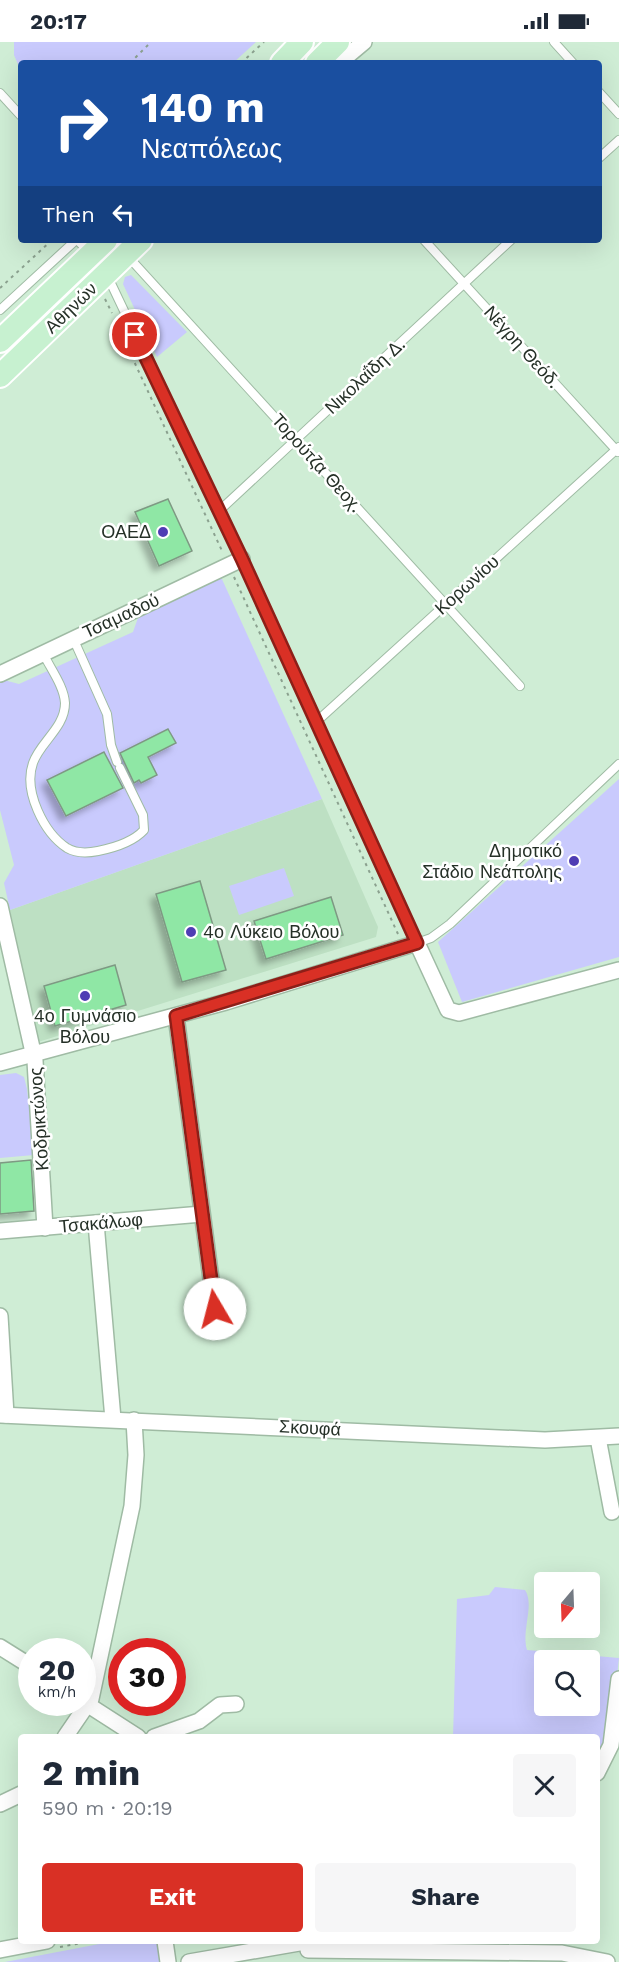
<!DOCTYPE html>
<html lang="en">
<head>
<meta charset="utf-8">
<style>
  :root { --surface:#fff; --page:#f6f6f7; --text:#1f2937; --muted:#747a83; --accent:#d93025 }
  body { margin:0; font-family:"Work Sans",sans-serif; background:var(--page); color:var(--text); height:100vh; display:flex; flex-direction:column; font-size:22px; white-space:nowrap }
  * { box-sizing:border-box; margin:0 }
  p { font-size:20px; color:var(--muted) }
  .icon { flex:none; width:33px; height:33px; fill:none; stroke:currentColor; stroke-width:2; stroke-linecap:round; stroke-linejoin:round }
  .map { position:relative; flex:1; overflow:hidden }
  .panel { position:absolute; left:18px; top:1692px; width:582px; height:210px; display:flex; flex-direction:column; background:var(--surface); border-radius:6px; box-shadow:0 6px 24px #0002 }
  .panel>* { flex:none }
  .guide { position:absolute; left:18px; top:18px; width:584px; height:183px; border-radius:6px; box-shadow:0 6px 24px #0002; background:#1a4fa0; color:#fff; overflow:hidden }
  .needle { width:39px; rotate:199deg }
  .controls { position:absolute; left:534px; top:1530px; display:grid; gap:12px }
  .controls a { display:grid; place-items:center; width:66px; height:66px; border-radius:6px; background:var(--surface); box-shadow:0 6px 24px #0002; font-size:30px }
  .speed { position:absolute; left:18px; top:1596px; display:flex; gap:12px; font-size:30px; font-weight:700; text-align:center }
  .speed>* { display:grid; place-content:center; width:78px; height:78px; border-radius:50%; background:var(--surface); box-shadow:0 6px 24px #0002; line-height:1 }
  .speed small { font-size:15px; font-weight:400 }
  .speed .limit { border:9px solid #d22; background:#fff; color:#111 }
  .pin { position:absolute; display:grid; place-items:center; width:51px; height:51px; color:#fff; margin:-26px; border:3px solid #fff; border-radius:50%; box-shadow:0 2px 6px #0007 }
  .me { position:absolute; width:66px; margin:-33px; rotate:352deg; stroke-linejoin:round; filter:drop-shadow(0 0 4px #0008) }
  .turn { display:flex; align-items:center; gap:21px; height:126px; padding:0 24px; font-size:27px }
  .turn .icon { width:78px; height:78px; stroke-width:2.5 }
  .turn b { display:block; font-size:42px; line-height:51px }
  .then { display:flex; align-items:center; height:57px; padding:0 24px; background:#0003; gap:12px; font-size:22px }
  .round { display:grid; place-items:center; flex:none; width:63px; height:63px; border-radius:6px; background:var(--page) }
  .summary { display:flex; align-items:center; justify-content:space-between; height:102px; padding:0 24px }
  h1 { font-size:36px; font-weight:700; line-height:45px }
  .action { display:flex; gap:12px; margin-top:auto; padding:12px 24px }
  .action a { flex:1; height:69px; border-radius:6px; background:var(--accent); color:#fff; font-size:24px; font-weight:700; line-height:69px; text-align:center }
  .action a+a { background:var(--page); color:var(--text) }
  .status { display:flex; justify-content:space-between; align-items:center; height:42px; padding:0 30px; background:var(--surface); direction:ltr }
  .status svg { height:16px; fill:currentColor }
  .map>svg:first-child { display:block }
  .built { fill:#bde0c3 }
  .green { fill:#c9cafd; fill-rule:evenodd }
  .building { fill:#8fe7a5; stroke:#7e9983; stroke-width:1.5; filter:url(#shadow) }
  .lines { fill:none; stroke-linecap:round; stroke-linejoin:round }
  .lane-casing { stroke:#9fbba4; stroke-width:10 }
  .street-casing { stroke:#9fbba4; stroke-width:18 }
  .primary-casing { stroke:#fff; stroke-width:26 }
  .path { stroke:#8ba18f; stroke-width:2; stroke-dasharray:3 4.5; stroke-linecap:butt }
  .lane { stroke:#fff; stroke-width:8 }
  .street { stroke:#fff; stroke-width:15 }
  .primary { stroke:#c7f1d0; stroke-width:22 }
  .route-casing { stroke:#8d1f18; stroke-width:15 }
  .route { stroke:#d93025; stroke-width:10 }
  .poi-dot { fill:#4f3db4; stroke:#fff; stroke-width:2 }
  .labels { text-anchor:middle; stroke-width:5; stroke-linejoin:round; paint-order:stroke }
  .street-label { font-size:18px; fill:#253027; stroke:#fff }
  .poi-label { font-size:18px; fill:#253027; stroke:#fff; text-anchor:end }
</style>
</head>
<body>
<div class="status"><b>20:17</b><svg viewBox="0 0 49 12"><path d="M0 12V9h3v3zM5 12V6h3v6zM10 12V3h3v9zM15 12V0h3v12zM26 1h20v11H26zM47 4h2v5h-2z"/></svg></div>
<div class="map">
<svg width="619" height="1920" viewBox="0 0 619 1920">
  <defs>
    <filter id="shadow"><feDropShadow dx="-5.5" dy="5.5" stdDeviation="3" flood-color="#0004"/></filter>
  </defs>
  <rect width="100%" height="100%" fill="#cfedd5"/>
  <polygon class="built" points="322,757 378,885 376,895 38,1000 10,868"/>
  <g class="green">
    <polygon points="14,0 256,0 233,21 21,21 21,29 14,13"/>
    <polygon points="131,233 187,290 157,315 123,242 125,235"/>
    <polygon points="221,535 322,757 10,868 4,841 14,823 0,768 0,637 19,642 133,590 139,573"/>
    <polygon points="619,737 619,915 462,960 438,900"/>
    <polygon points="284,826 294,854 239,873 229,844"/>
    <polygon points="16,1031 24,1035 27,1047 34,1113 0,1116 0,1033"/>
    <path d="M495,1545L525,1548C535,1563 521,1589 527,1608L619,1616L611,1685L597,1723V1695H453L457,1557L489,1553ZM544,1618H590V1664H544Z"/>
    <polygon points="115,1899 158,1899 159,1920 5,1920"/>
  </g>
  <g class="building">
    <polygon points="168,457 192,509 159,524 135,470"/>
    <polygon points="168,687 176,701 148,715 157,733 141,741 139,738 134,741 120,711"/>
    <polygon points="104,710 123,746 66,774 47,738"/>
    <polygon points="200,839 226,928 182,940 156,852"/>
    <polygon points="331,855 343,893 266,917 254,879"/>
    <polygon points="115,923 126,963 55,984 44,944"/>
    <polygon points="31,1118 34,1169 0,1172 0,1121"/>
  </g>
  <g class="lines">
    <g class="lane-casing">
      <g id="lane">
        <polyline points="554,0 573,21"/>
        <polyline points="598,49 619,72"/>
        <polyline points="0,51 21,74"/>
        <polyline points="598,117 619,98"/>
        <polyline points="77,198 89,210"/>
        <polyline points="113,198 520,644"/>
        <polyline points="424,198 618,410"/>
        <polyline points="107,233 242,517 417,901 431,896 450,882 619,722"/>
        <polyline points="0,268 76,198"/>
        <polyline points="219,469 511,198"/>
        <polyline points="73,596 107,672 111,703 117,720"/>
        <path d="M43,611C50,626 64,644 65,661C65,686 40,700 33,721C23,749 44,791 67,806C77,812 88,811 98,809C113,806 133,800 144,788L143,773L120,726"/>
        <polyline points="315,681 619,405"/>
      </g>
    </g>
    <g class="street-casing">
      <g id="street">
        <polyline points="339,21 364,0"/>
        <polyline points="0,632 242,517"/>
        <polyline points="0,864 35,1019 45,1186"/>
        <polyline points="176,974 215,1267"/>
        <polyline points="0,1021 226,960 417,901 448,968 459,971 619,928"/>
        <polyline points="96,1181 113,1377"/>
        <polyline points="0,1189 202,1172"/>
        <polyline points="0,1274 6,1373"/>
        <polyline points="0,1373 545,1398 619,1394"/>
        <polyline points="598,1396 612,1470"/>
        <polyline points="0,1605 32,1625"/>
        <polyline points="82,1659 138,1695"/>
        <polyline points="65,1695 91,1657 132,1464 136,1413 134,1378"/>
        <polyline points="154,1695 199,1679 220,1663 236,1662"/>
        <polyline points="597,1731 611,1703 619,1637"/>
        <polyline points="0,1762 21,1752"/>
        <polyline points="165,1899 168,1920"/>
        <polyline points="0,1908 47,1899"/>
        <polyline points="308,1908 562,1911 607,1920"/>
        <polyline points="189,1920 305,1900"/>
      </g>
    </g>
    <g class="primary-casing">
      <g id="primary">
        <polyline points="282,21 302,0"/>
        <polyline points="317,21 338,0"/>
        <polyline points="0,299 106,198"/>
        <polyline points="0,334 141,198"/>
      </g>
    </g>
    <g class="path">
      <polyline points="130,21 151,0"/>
      <polyline points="241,21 264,0"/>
      <polyline points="0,246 52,198"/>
      <polyline points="105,257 112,271"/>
      <polyline points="119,287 223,511"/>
      <polyline points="234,535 398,892"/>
      <polyline points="60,1905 92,1899"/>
    </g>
    <use href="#lane" class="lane"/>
    <use href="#street" class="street"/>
    <use href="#primary" class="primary"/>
  </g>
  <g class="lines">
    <g class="route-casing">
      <polyline id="route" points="135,293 242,517 417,901 176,974 215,1267"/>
    </g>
    <use href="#route" class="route"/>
  </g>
  <g class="poi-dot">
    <circle cx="163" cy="490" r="6"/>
    <circle cx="574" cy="819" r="6"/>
    <circle cx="191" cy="890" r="6"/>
    <circle cx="85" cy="954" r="6"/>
  </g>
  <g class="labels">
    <g class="street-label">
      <text transform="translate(71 266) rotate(-44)" y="6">Αθηνών</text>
      <text transform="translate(522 305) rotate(48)" y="6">Νέγρη Θεόδ.</text>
      <text transform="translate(365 334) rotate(-43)" y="6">Νικολαΐδη Δ.</text>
      <text transform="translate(317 421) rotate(48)" y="6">Τορούτζα Θεοχ.</text>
      <text transform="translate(467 543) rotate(-42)" y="6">Κορωνίου</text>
      <text transform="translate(121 574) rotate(-25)" y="6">Τσαμαδού</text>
      <text transform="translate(39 1077) rotate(-94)" y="6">Κοδρικτώνος</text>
      <text transform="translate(101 1181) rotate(-5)" y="6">Τσακάλωφ</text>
      <text transform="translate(310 1386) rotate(3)" y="6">Σκουφά</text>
    </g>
    <g class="poi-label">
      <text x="151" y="496">ΟΑΕΔ</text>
      <text x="562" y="815">Δημοτικό<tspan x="562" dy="21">Στάδιο Νεάπολης</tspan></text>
      <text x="203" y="896" text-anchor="start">4ο Λύκειο Βόλου</text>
      <text x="85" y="980" text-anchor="middle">4ο Γυμνάσιο<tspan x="85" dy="21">Βόλου</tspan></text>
    </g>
  </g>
</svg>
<div class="controls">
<a><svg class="needle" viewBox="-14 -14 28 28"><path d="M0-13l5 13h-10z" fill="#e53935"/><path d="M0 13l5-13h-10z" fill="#747a83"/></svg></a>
<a><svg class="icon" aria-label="search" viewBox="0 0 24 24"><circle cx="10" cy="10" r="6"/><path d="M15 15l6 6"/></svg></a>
</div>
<div class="speed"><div>20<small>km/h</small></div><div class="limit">30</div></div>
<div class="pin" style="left:135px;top:293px;background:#d93025"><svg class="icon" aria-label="arrive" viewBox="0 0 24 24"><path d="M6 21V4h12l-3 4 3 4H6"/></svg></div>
<svg class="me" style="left:215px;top:1267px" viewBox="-20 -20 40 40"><circle r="19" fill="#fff"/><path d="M0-13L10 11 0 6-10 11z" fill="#d93025"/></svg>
<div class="guide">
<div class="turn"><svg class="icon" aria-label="right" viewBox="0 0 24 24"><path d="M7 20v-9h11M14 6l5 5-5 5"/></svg><div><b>140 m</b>Νεαπόλεως</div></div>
<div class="then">Then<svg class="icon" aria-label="left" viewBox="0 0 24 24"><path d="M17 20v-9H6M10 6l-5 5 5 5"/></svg></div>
</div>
<section class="panel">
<div class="summary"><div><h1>2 min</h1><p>590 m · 20:19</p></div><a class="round"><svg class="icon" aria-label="close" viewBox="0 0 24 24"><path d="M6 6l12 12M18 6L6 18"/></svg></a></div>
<div class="action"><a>Exit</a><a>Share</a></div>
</section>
</div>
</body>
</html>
